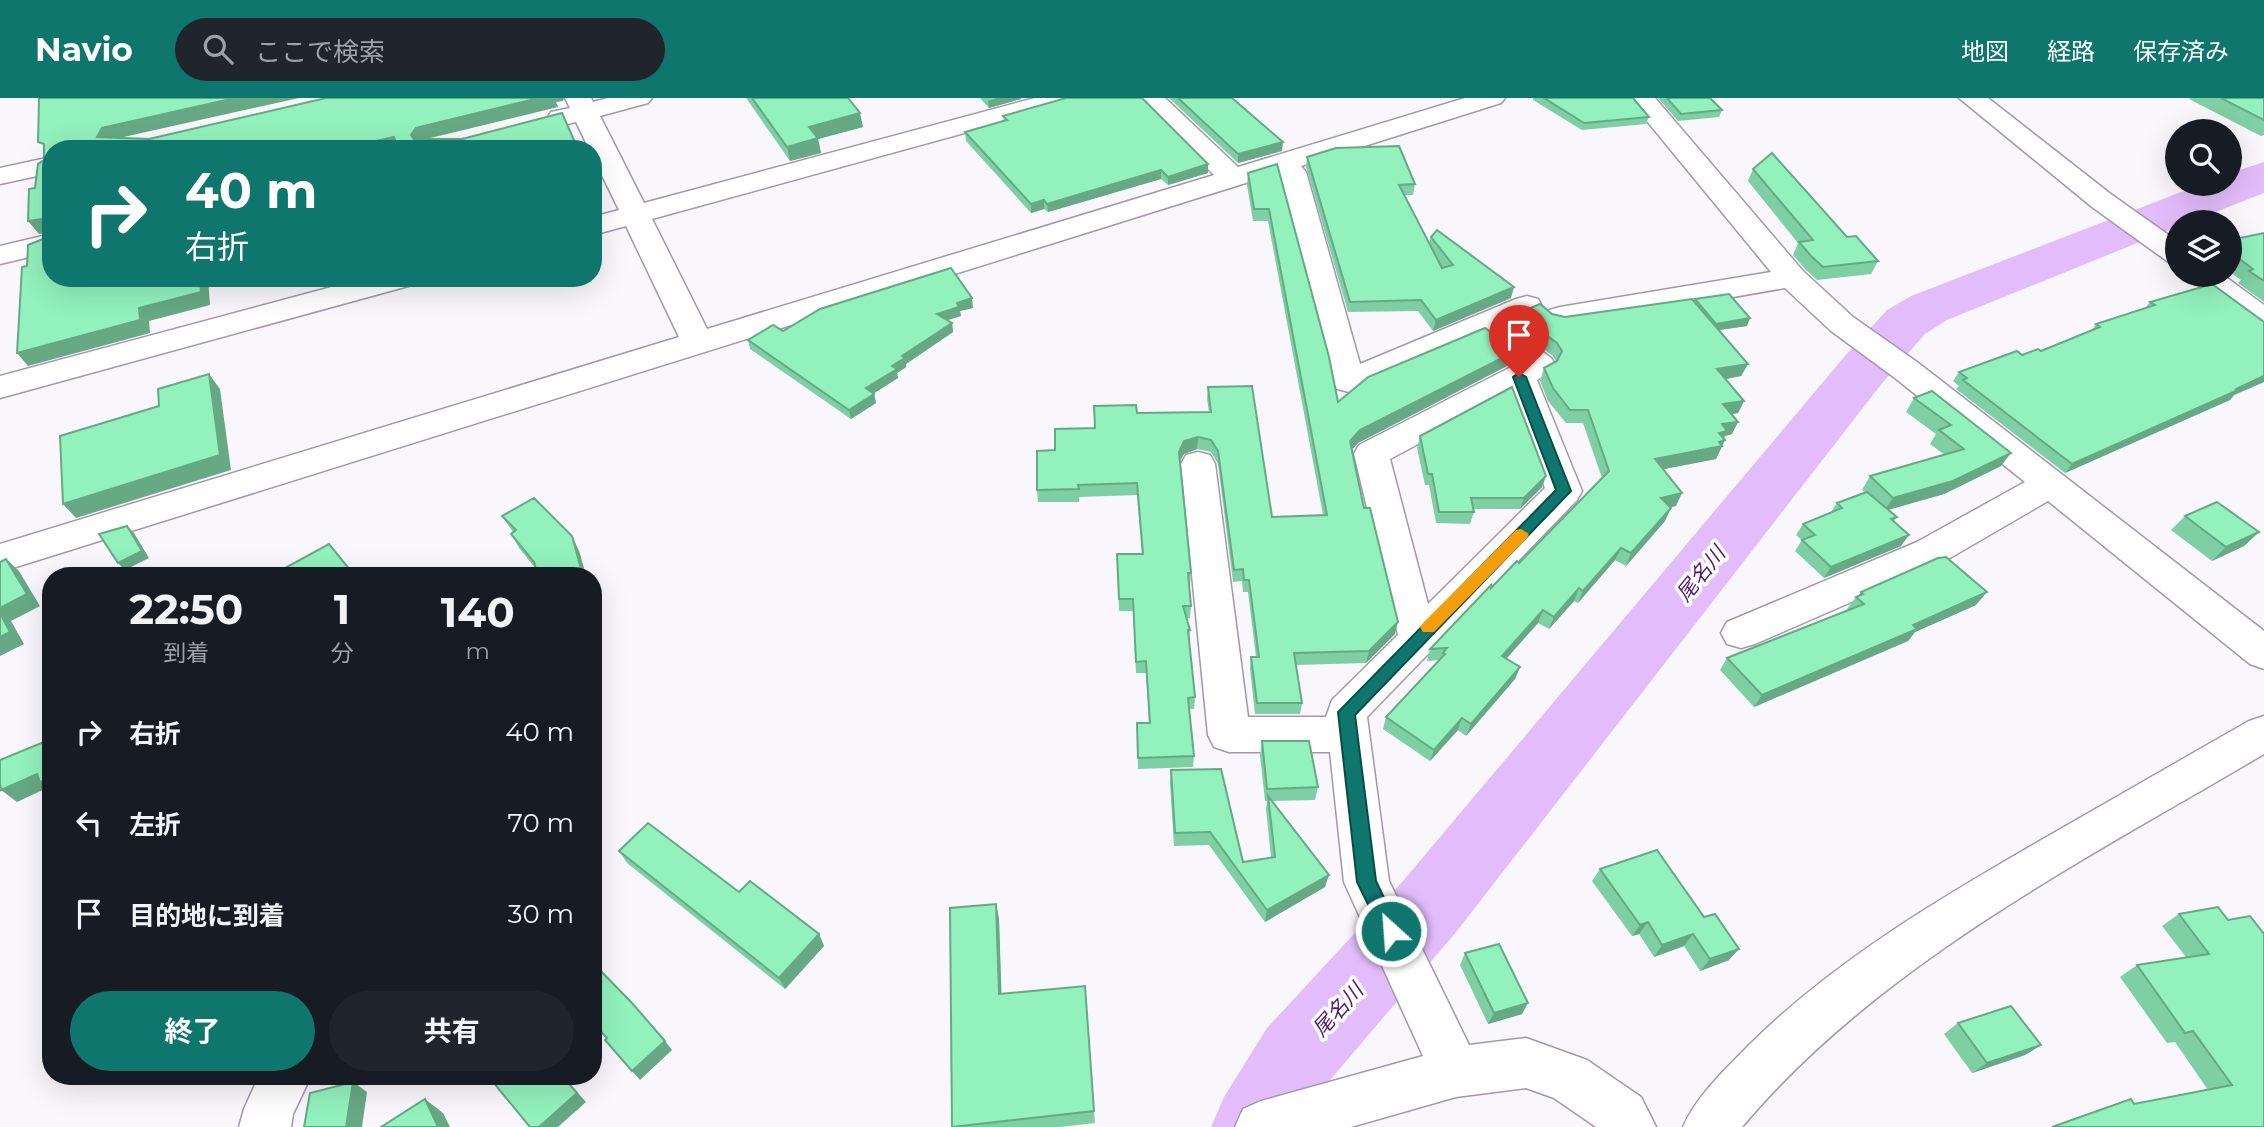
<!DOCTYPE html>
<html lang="ja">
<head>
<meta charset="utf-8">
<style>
  :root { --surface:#171b24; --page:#20242c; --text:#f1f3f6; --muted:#9ea1a6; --accent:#0f766e }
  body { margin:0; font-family:Montserrat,"Noto Sans JP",sans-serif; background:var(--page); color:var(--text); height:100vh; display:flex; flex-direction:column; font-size:26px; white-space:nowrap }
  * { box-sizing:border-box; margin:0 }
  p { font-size:23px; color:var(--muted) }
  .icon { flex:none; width:38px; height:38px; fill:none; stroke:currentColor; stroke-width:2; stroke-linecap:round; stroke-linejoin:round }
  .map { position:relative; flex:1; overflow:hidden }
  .panel { position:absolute; left:42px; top:469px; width:560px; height:518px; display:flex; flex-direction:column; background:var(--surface); border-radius:28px; box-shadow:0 7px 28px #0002 }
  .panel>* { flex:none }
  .top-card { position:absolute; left:42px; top:42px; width:560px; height:147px; border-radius:28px; box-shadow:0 7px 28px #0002; background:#0f766e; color:#fff; overflow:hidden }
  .tools { position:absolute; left:2165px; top:21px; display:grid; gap:14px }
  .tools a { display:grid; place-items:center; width:77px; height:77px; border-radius:50%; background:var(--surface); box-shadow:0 7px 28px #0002; font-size:35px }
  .pin { position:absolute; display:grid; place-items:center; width:60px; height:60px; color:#fff; margin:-72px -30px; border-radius:50% 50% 50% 0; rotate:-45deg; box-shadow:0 0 7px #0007 }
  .pin .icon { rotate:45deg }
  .me { position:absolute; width:77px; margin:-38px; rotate:334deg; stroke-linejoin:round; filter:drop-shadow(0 0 5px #0008) }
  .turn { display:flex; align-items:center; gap:24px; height:147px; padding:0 28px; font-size:32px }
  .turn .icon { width:91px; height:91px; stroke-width:2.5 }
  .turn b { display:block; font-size:49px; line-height:60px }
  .eta { display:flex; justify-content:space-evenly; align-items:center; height:119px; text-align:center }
  .eta b { font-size:42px; font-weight:700; line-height:49px }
  .button { display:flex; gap:14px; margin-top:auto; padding:14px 28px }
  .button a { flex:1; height:80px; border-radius:42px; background:var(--accent); color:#fff; font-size:28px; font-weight:700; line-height:80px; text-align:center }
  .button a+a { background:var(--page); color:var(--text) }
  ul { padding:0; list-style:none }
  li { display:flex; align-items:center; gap:21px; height:91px; padding:0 28px }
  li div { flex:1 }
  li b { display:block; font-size:26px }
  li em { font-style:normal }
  header { display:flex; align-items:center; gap:42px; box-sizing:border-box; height:98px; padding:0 35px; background:var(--accent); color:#fff }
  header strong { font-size:33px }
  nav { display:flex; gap:38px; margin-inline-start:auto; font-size:24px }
  .search { width:490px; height:63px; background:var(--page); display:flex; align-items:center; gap:18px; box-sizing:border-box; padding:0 24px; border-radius:38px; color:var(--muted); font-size:26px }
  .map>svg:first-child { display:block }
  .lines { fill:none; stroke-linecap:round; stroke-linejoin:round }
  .river { fill:#e3bdfb; fill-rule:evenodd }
  .minor-casing { stroke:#a497ad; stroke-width:3 }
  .minor { fill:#fff; fill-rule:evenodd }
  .wall { fill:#7ecfa3 }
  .shaded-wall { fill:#66a984 }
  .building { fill:#92f1bd; stroke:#66a984; stroke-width:2 }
  .route { fill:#0f766e; stroke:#0a4d48; stroke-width:2 }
  .slow { fill:#f59e0b }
  .labels { text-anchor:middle; stroke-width:7; stroke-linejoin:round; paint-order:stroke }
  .water-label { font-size:21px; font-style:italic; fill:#541871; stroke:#fff }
</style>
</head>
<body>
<header>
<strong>Navio</strong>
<div class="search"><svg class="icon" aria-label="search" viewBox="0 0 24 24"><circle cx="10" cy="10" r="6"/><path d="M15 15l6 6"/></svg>ここで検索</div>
<nav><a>地図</a><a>経路</a><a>保存済み</a></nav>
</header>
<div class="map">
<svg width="2264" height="1029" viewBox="0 0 2264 1029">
  <rect width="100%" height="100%" fill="#faf7fc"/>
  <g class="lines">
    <polygon class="river" points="2264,64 2264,95 2190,124 2177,124 2177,129 1947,222 1925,236 1883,284 1457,833 1325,988 1302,1029 1211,1029 1224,999 1267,930 1403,783 1845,258 1887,212 1911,198 2202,86 2230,86 2230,75"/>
    <g class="minor-casing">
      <g id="minor">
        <path d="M565,0H591L593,4L608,0H652L648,5L600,18L644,105L1035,0H1077L1073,5L652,121L707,231L1214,77L1137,0H1165L1238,69L1465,0H1505L1501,5L1301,68L1306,74L1360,266L1516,201L1527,198L1538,201L1542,208L1538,215L1508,228L1551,260L1556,267L1551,274L1537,282L1582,393L1577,402L1367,619L1389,783L1469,947L1526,940L1587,962L1641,999L1656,1029H1596L1554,1000L1526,990L1456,999L1351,1029H1235L1243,1011L1261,1003L1423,958L1344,784L1330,654H1229L1214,649L1208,637L1181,366L1186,357L1198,354L1210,357L1215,366L1248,619H1326L1332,602L1398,537L1354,356L1359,347L1517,266L1482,239L1361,291L1349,294L1337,291L1333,283L1278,75L0,474V446L679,239L626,128L593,137V119L619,112L593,59V51H589L576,24L560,28L551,26L547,20L551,14L570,10ZM1510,297L1545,390L1428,506L1390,361Z"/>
        <polygon points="1628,0 1655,0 1803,173 1853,219 1917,264 2264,533 2264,571 2250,566 2048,403 1943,464 1755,546 1741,550 1727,546 1721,535 1727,524 1917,444 2025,384 1895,280 1831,233 1785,190 1560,229 1549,226 1544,219 1549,212 1560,209 1771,174"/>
        <polygon points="1959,0 1988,0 2112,97 2177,143 2177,166 2167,163 2092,109"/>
        <polygon points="51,59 51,75 0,86 0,70"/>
        <polygon points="51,136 51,154 0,166 0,148"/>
        <polygon points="2189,177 2223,177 2264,207 2264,232 2253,229 2193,183"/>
        <polygon points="365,180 416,180 412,187 0,300 0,278"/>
        <path d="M2264,618V656C2083,763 1879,866 1742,1029H1683C1697,997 1725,972 1749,947C1835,862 1939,801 2043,741C2112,702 2180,662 2249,623Z"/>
        <polygon points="259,978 311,978 293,1016 291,1029 239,1029 244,1011"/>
      </g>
    </g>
    <use href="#minor" class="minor"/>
  </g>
  <g class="wall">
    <polygon points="746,0 848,0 863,29 818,41 821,55 790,63"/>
    <polygon points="980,0 1021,0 1021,1 989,10"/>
    <polygon points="1169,0 1232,0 1282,53 1238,65"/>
    <polygon points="1533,0 1633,0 1649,19 1646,26 1582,32 1533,2"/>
    <polygon points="1658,0 1710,0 1722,12 1719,19 1678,23"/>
    <polygon points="2190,0 2264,0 2264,37 2261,38 2189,1"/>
    <polygon points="1003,18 1208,75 1168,87 1161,81 1048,114 1044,111 1031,115 966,43 965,34 1004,23"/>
    <polygon points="1307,59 1415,86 1413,97 1404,97 1429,145 1431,139 1511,200 1433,233 1418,213 1348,214 1306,69"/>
    <polygon points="1277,66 1338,304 1507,268 1358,345 1352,351 1364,410 1395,536 1366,565 1296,567 1302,605 1300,616 1255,616 1250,571 1251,559 1256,559 1248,494 1243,494 1242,483 1233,484 1218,366 1211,354 1197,351 1184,356 1180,363 1191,475 1190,487 1189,487 1191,508 1190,520 1187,520 1190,532 1189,544 1195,599 1194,611 1189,611 1194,658 1193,669 1138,671 1137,625 1149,625 1146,575 1136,575 1133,513 1119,513 1117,456 1142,456 1137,397 1079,399 1079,404 1038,404 1037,392 1055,352 1095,330 1137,315 1209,314 1207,301 1208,289 1272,419 1323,417 1268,123 1253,123 1247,87 1248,75"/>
    <polygon points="1753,71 1847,139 1878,163 1871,176 1817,182 1805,171 1793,157 1798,145 1748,83"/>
    <polygon points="2264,135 2264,204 2238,185 2241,182 2230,174 2230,142"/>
    <polygon points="1695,201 1747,228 1719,232 1748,266 1741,278 1726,281 1744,303 1738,315 1732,316 1732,336 1725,338 1723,340 1725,342 1716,361 1663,371 1676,408 1670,409 1665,423 1626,468 1615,462 1578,505 1574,503 1549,531 1538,525 1506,561 1520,569 1515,581 1466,638 1458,632 1430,663 1383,631 1386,619 1439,562 1427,563 1430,551 1491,490 1519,465 1602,380 1583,325 1566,325 1548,303 1540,283 1544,270 1556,263 1553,258 1513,229 1517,216 1552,216 1565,219 1694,204"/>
    <polygon points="2150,204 2260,222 2264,224 2264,284 2234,297 2230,302 2065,375 1956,291 1959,288 1953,283 1959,274 2022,257 2041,253 2092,232 2096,226 2145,210"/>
    <polygon points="973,210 960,213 961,218 947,222 952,225 953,234 906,266 906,269 897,275 898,280 874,295 876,305 851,321 750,251 748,242 783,233"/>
    <polygon points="1932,293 2001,368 1944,396 1888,412 1897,419 1894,423 1901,448 1824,480 1795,453 1802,442 1796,437 1803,426 1831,414 1837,405 1865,394 1862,392 1870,378 1945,357 1930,346 1936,336 1906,314 1914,300"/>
    <polygon points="1420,338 1546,378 1542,389 1520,411 1473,411 1474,414 1470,426 1436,425 1429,387 1425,387 1417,350"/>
    <polygon points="502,418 572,438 579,453 586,477 536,471 519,450 511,436 513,434"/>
    <polygon points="2185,418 2259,434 2244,448 2212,463 2171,432"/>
    <polygon points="1861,494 1976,507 1915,534 1908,543 1754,609 1720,572 1727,560 1848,512 1847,511 1856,499 1858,498"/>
    <polygon points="1262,643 1318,689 1315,702 1272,703 1325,789 1265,824 1209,747 1174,748 1170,685 1171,672 1243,764 1271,759 1266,711 1267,703 1265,703 1260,657"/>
    <polygon points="619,753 739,794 819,836 824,848 785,891 627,765"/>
    <polygon points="1600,771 1729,862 1700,873 1684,848 1654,859 1639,836 1632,838 1592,783"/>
    <polygon points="996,806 999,821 1001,896 1085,888 1095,1025 1060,1029 952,1029"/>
    <polygon points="2218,809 2264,1029 2134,1006 2208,992 2175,944 2167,945 2120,879 2137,867 2186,859 2162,828 2179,816"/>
    <polygon points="1465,855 1522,916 1488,926 1460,867"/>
    <polygon points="1958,925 2041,947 2025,957 1972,975 1944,936"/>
  </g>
  <g class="shaded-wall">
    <polygon points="235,0 299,0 110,42 97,39 102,30"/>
    <polygon points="539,0 564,0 563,3 556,4 558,9 422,42 418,50 411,37 416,30"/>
    <polygon points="997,0 1021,0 1021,1 989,10 988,3"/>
    <polygon points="860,15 863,29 818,41 821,55 790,63 787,49 809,29"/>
    <polygon points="394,39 400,51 341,51"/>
    <polygon points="1283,44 1282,53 1238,65 1238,56"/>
    <polygon points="1208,66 1208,75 1168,87 1168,79"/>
    <polygon points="1161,72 1161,81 1048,114 1047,106"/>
    <polygon points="1044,102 1044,111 1031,115 1031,106"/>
    <polygon points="43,121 51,134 39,136 28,123"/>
    <polygon points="200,180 208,180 210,207 149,223 150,235 28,268 17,255 139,210"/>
    <polygon points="1514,189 1511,200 1433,233 1436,222"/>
    <polygon points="972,200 973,210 960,213 961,218 938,225 937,216 957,205"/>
    <polygon points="1750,220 1747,228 1713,233 1716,226"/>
    <polygon points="952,225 953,234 906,266 906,269 897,275 898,280 868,299 866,290 902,258"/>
    <polygon points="1510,256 1507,268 1358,345 1348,356 1350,343 1360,332"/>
    <polygon points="1748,266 1741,278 1711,284 1717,271"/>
    <polygon points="209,276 220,291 231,372 76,420 63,406"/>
    <polygon points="2264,278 2264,284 2234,297 2230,302 2065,375 2072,366"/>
    <polygon points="874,296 876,305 851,321 849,312"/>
    <polygon points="1744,303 1738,315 1717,319 1723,306"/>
    <polygon points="1738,324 1732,336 1725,338 1722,343 1725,342 1716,361 1649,374 1655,361 1722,326"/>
    <polygon points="1198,339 1197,351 1184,356 1178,366 1179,354 1184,343"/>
    <polygon points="2011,355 2001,368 1944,396 1884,413 1893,400"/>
    <polygon points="1546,378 1542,389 1520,411 1524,400"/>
    <polygon points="1682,395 1676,408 1655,413 1661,400"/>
    <polygon points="1671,410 1665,423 1626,468 1631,455"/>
    <polygon points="127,428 134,435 149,460 125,472 118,465"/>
    <polygon points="2259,434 2244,448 2212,463 2226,449"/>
    <polygon points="1909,437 1901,448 1824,480 1831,469"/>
    <polygon points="572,438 579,453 586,478 583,478"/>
    <polygon points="1621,450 1615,462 1578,505 1583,493"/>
    <polygon points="6,461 19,473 40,508 11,523 24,546 0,558 0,510"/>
    <polygon points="593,490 601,527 593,529"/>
    <polygon points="1579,490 1574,503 1549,531 1554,519"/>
    <polygon points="1987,494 1976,507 1915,534 1908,543 1754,609 1762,597 1913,527"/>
    <polygon points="1543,512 1538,525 1498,570 1502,558"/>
    <polygon points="1398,524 1395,536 1366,565 1369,553"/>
    <polygon points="1520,569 1515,581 1466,638 1471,626"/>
    <polygon points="1462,620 1458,632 1430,663 1434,652"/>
    <polygon points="37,676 51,680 51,693 47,690 17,704 1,692"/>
    <polygon points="1329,777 1325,789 1265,824 1267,812"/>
    <polygon points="996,806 999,821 1002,910 999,896"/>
    <polygon points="1648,824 1639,836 1632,838 1640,827"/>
    <polygon points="819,836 824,848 785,891 779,880"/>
    <polygon points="1693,836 1684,848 1654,859 1662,847"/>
    <polygon points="1739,851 1729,862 1700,873 1710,861"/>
    <polygon points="1528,905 1522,916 1488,926 1494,915"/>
    <polygon points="665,943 672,952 640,982 632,973"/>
    <polygon points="2041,947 2025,957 1972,975 1987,965"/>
    <polygon points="562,978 563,978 586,1004 558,1029 539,1029"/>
    <polygon points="353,984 367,994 362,1029 346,1029"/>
    <polygon points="425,1001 443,1015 450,1029 438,1029"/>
  </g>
  <g class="building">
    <polygon points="39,0 235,0 102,30 97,39 149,41 326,0 539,0 416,30 411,37 414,41 462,41 562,15 578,51 398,51 394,39 341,51 51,51 51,180 200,180 201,194 139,210 140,222 17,255 22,169 27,168 28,147 43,141 43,121 28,123 29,91 35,90 38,66 44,62 44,46 38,44"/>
    <polygon points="752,0 848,0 860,15 809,29 818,40 787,49"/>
    <polygon points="1066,0 1142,0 1208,66 1168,79 1161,72 1047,106 1044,102 1031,106 965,34 1007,22 1003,18"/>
    <polygon points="1178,0 1232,0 1283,44 1238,56"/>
    <polygon points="1544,0 1633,0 1649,19 1584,25"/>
    <polygon points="1667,0 1710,0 1722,12 1681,16"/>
    <polygon points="2221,0 2264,0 2264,22"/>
    <polygon points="1399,48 1415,86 1399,87 1442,170 1453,167 1431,139 1437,132 1514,189 1436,222 1421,202 1350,204 1307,59 1336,50"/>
    <polygon points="1772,55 1847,139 1856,138 1878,163 1823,169 1811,158 1799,144 1813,142 1753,71"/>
    <polygon points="1277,66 1329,259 1338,304 1368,279 1485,230 1508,247 1510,256 1360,332 1350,343 1364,410 1370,410 1398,524 1369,553 1294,555 1302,605 1257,605 1251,559 1259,559 1249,482 1244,482 1243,471 1234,472 1218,353 1211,342 1198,339 1184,343 1179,354 1191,475 1188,475 1191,508 1183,508 1190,532 1188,532 1195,599 1188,600 1194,658 1138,660 1137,625 1150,625 1146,563 1136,564 1133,501 1119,501 1117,456 1143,456 1137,385 1078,387 1079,391 1037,392 1037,353 1055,352 1055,331 1095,330 1094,308 1136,307 1137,315 1211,314 1208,289 1252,288 1272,419 1327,417 1269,111 1254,111 1248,75"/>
    <polygon points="2264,135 2264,183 2249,173 2253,171 2230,154 2230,142"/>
    <polygon points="951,170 972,200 957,205 959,209 937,216 952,225 902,258 905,260 892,268 897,271 866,290 874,296 849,312 748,242 773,227 783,233 820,211"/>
    <polygon points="2212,186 2264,224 2264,278 2236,291 2238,292 2072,366 1963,282 1967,280 1959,274 2017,253 2022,257 2038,251 2041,253 2100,229 2096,226 2155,207 2150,204"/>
    <polygon points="1729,196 1750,220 1716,226 1695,201"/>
    <polygon points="1692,201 1748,266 1717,271 1744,303 1723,306 1738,324 1722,326 1727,333 1719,335 1725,342 1719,344 1722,348 1655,361 1682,395 1661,400 1671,410 1631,455 1621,450 1583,493 1579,490 1554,519 1543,512 1502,558 1520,569 1471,626 1462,620 1434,652 1386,619 1445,556 1443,555 1447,550 1430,551 1491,487 1491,490 1517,463 1519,465 1609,373 1588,312 1570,312 1553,290 1544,270 1557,263 1562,253 1557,245 1517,216 1540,206 1552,216 1565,219"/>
    <polygon points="209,276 220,357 63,406 60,338 159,308 158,291"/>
    <polygon points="1512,289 1546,378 1524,400 1471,400 1474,414 1439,414 1432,376 1428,376 1420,338"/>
    <polygon points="1932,293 2011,355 1953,383 1893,400 1870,378 1964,351 1939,332 1951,327 1914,300"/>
    <polygon points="1867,394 1897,419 1891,421 1909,437 1831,469 1802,442 1815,437 1803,426 1842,410 1837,405"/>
    <polygon points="534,400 572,438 583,478 538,478 534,464 511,436 516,432 502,418"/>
    <polygon points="2217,404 2259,434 2226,449 2185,418"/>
    <polygon points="127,428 142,453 118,465 99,436"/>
    <polygon points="329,446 355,478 288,478 283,471"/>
    <polygon points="1946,459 1987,494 1913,527 1917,531 1762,597 1727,560 1864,506 1856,499 1863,496 1861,494 1938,460"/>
    <polygon points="6,461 27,496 0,510 0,464"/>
    <polygon points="0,515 10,534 0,539"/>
    <polygon points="51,641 51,680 40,684 37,676 1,692 0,685 0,662"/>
    <polygon points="1262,643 1309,643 1318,689 1267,691"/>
    <polygon points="1221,671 1243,764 1275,759 1268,698 1329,777 1267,812 1210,734 1175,735 1171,672"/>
    <polygon points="648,725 739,794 750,783 819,836 779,880 619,753"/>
    <polygon points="1657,752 1704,819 1715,816 1739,851 1710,861 1693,836 1662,847 1648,824 1640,827 1600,771"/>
    <polygon points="996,806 999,896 1085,888 1094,1013 952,1029 950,810"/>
    <polygon points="2218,809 2228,822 2250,818 2264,836 2264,1029 2052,1029 2131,1001 2134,1006 2232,987 2193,933 2185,935 2137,867 2209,856 2179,816"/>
    <polygon points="1499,846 1528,905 1494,915 1465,855"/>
    <polygon points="593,865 632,905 665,943 632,973 605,942 607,940 593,925"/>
    <polygon points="2011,908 2041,947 1987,965 1958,925"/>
    <polygon points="488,978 562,978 577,995 539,1029 530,1029"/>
    <polygon points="353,984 346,1029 304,1029 310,995"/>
    <polygon points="425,1001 438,1029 381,1029"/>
  </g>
  <polygon class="route" points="1519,275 1526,279 1571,393 1355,617 1376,783 1400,833 1398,839 1391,842 1384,839 1357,784 1338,614 1556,392 1513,279"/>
  <polygon class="slow" points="1521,431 1529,436 1527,440 1434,534 1423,534 1420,529 1423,525 1516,432"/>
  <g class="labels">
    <g class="water-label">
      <text transform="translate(1701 476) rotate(-51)" y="7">尾名川</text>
      <text transform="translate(1338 912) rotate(-48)" y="7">尾名川</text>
    </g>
  </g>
</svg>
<div class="tools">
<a><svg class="icon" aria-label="search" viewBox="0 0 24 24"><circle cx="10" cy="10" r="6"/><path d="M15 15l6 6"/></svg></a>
<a><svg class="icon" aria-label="layers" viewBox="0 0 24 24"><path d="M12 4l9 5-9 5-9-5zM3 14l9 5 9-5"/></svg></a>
</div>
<div class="pin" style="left:1519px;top:279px;background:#d93025"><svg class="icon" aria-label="arrive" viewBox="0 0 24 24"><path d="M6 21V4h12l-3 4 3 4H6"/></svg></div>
<svg class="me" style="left:1391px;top:833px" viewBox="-20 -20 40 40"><circle r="17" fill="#0f766e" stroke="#fff" stroke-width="3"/><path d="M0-11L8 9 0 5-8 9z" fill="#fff"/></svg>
<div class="top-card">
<div class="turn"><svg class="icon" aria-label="right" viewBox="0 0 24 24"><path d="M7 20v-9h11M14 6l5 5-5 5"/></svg><div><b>40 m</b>右折</div></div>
</div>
<section class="panel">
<div class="eta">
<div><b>22:50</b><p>到着</p></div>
<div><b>1</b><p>分</p></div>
<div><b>140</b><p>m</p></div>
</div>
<ul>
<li><svg class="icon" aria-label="right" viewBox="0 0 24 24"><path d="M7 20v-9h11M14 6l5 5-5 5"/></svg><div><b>右折</b></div><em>40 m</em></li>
<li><svg class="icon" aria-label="left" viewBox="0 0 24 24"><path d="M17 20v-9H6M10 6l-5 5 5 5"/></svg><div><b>左折</b></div><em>70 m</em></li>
<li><svg class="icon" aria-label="arrive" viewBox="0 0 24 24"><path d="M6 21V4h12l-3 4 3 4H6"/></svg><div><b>目的地に到着</b></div><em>30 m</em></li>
</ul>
<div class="button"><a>終了</a><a>共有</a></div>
</section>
</div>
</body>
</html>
